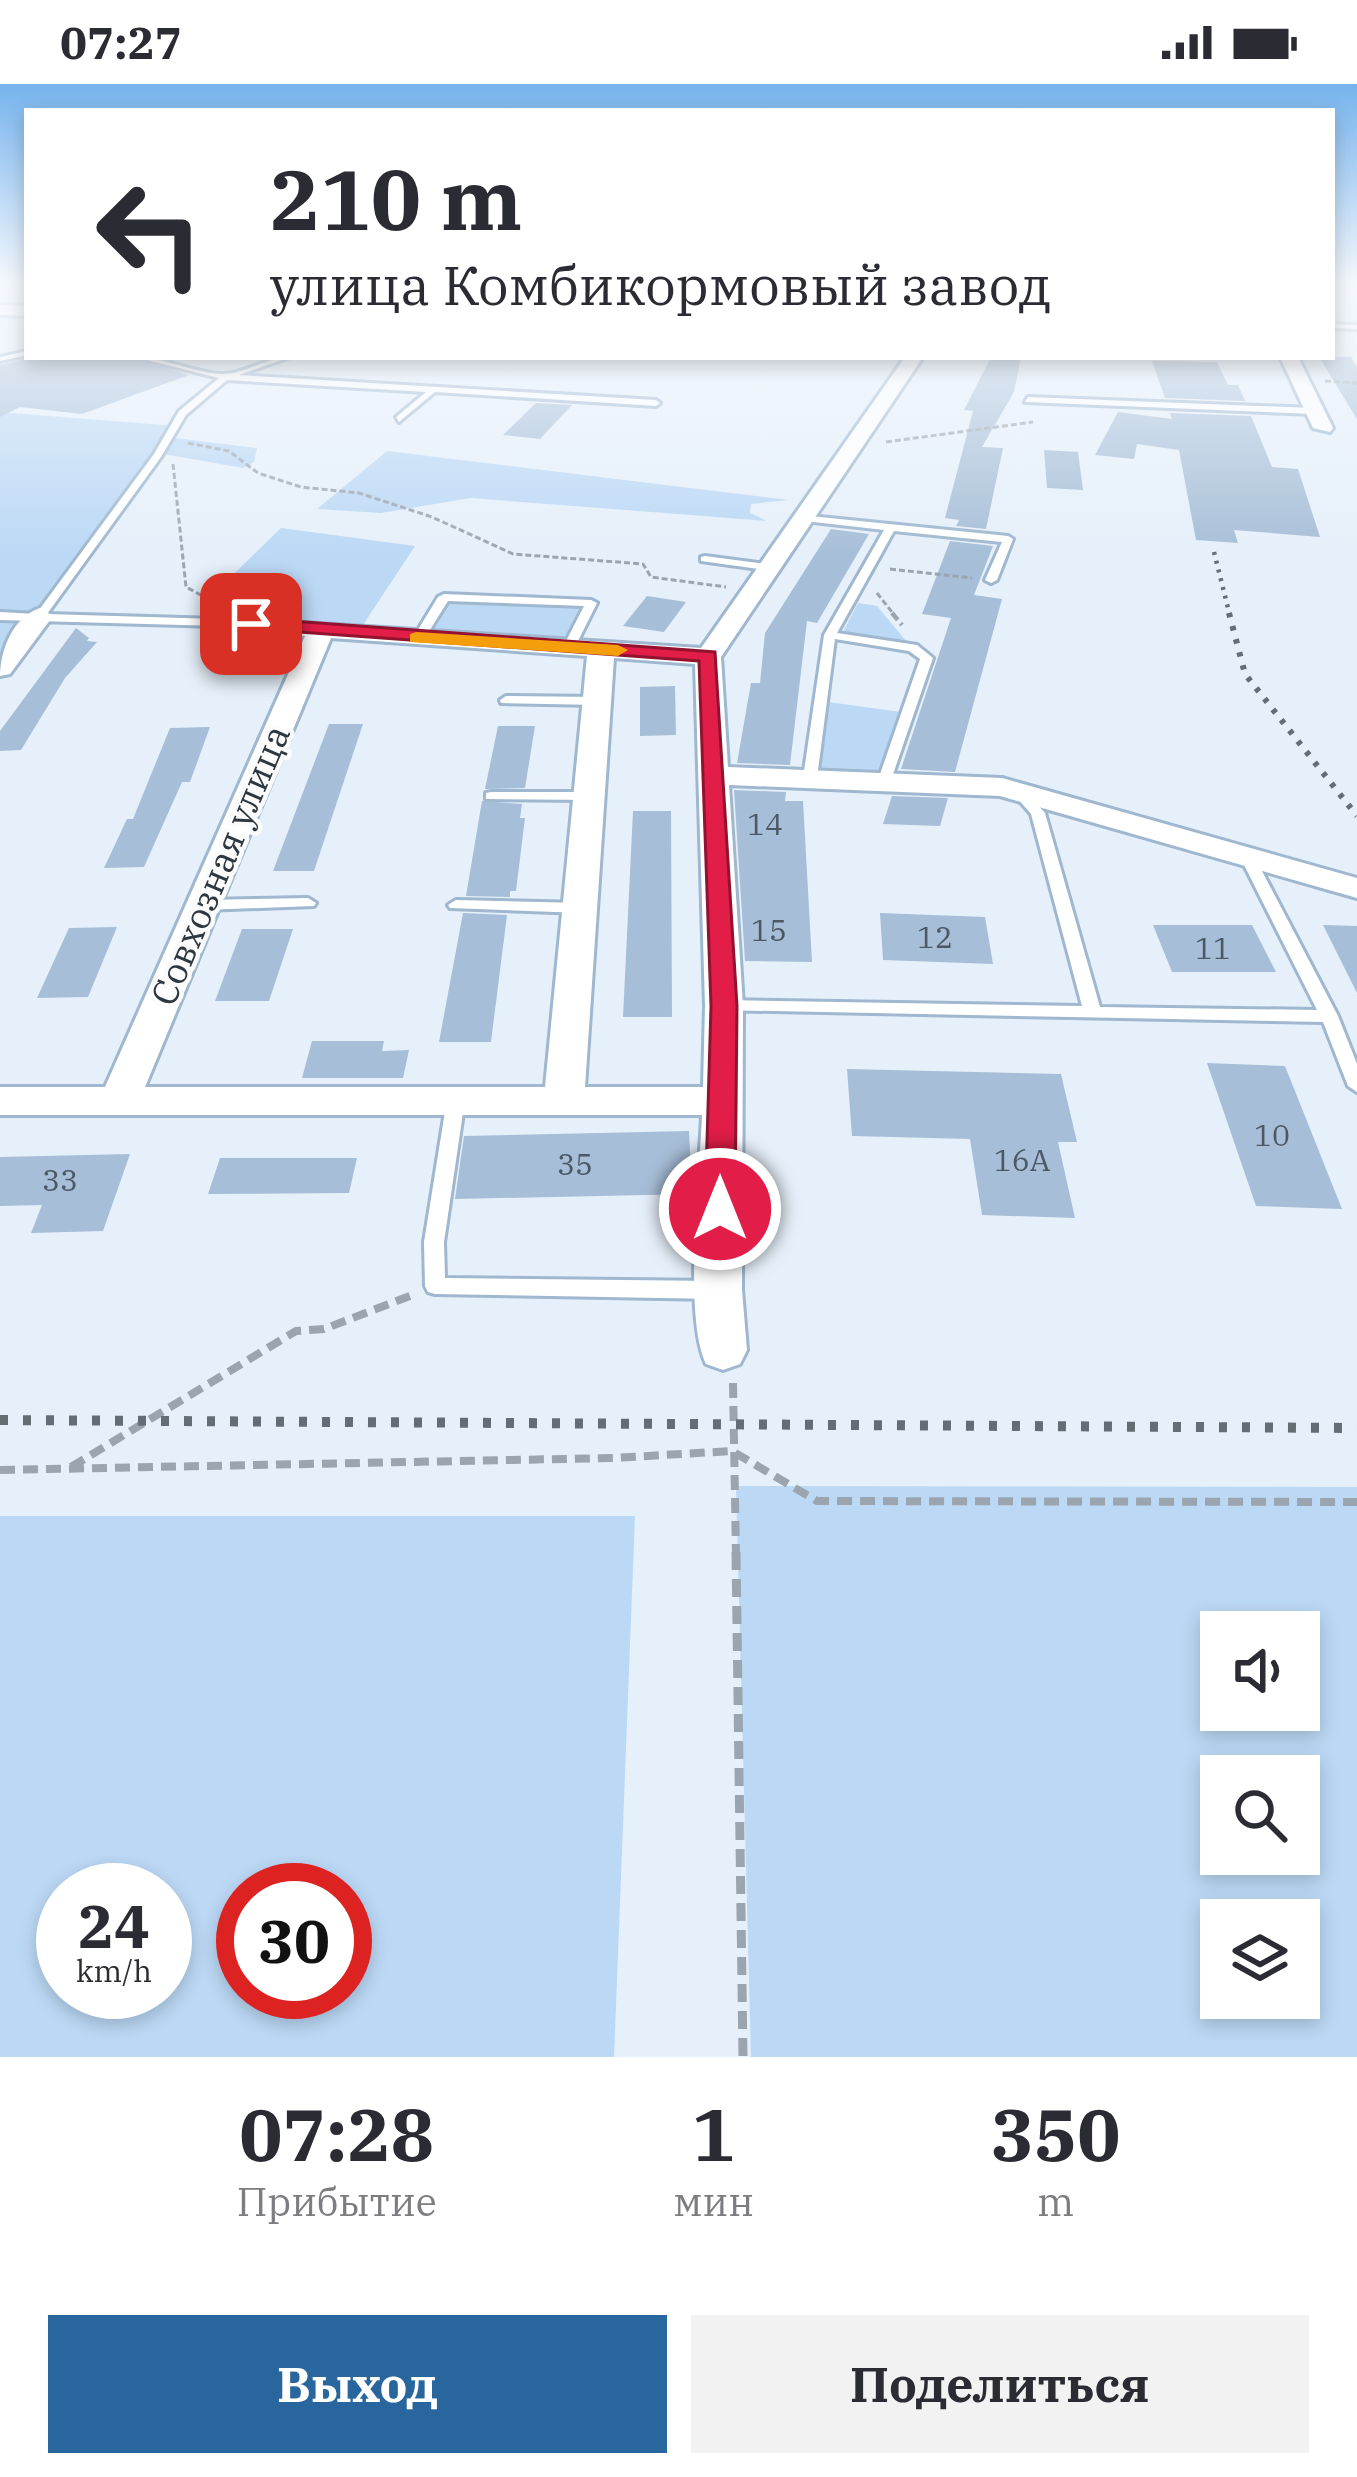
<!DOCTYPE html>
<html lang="ru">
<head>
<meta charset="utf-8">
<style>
  :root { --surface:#fff; --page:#f2f2f3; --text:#2b2b33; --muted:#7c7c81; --accent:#28669d }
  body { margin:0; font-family:"IBM Plex Serif",serif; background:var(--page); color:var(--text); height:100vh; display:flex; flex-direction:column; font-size:45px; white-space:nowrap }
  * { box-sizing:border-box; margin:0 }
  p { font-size:39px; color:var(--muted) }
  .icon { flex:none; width:66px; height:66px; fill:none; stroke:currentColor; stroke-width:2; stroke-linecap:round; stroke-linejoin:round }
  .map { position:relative; height:1973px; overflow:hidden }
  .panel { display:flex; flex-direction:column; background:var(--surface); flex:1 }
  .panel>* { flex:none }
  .hud { position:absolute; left:24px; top:24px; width:1311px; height:252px; border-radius:0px; box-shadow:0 6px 18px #0003; background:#fff; color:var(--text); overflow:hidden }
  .tools { position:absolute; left:1200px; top:1527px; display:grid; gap:24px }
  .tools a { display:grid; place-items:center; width:120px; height:120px; border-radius:0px; background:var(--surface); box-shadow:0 6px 18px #0003; font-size:60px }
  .speed { position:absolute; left:36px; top:1779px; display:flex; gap:24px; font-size:60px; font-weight:700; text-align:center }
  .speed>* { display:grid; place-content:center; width:156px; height:156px; border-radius:50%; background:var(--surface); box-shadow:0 6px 18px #0003; line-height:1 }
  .speed small { font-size:30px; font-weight:400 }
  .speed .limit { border:18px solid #d22; background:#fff; color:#111 }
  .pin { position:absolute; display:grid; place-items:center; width:102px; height:102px; color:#fff; margin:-51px; border-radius:24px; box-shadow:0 6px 18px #0006 }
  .me { position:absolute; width:132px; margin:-66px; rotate:0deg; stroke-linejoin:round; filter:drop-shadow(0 0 9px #0008) }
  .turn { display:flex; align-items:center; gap:42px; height:252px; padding:0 48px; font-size:54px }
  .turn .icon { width:156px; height:156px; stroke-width:2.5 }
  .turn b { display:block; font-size:84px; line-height:102px }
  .eta { display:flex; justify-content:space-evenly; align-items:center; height:204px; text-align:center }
  .eta b { font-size:72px; font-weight:700; line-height:84px }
  .action { display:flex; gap:24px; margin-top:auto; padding:24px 48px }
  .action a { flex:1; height:138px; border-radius:0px; background:var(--accent); color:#fff; font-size:48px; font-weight:700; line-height:138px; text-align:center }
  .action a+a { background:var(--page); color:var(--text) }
  .status { display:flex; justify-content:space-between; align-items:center; height:84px; padding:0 60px; background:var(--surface); direction:ltr }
  .status svg { height:33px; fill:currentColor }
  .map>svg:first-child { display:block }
  .green { fill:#bbd8f5; fill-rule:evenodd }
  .building { fill:#a6bed7 }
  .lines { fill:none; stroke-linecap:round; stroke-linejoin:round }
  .lane-casing { stroke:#9fb7cf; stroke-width:6 }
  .street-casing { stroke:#9fb7cf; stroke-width:6 }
  .path-far3 { stroke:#9ba5af; stroke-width:3; stroke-dasharray:6 3; stroke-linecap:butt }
  .path-far2 { stroke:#9ba5af; stroke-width:4.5; stroke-dasharray:9 4.5; stroke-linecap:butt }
  .path-far1 { stroke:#9ba5af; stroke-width:8; stroke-dasharray:15 8; stroke-linecap:butt }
  .path { stroke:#9ba5af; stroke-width:9; stroke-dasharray:18 9; stroke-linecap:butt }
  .lane { fill:#fff; fill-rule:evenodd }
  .street { fill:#fff; fill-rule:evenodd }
  .rail-far2 { stroke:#636d76; stroke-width:4.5; stroke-dasharray:3 6; stroke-linecap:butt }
  .rail-far1 { stroke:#636d76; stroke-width:6; stroke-dasharray:4.5 9; stroke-linecap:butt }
  .rail { stroke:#636d76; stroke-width:10; stroke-dasharray:8 15; stroke-linecap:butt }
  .route { fill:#e11d48; stroke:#92132f; stroke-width:3 }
  .slow { fill:#f59e0b }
  .labels { text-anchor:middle; stroke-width:9; stroke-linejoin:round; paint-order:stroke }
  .number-label { font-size:30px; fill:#4b5966 }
  .street-label { font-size:36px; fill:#2d3740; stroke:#fbfbfb }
</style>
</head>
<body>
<div class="status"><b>07:27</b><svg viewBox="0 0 49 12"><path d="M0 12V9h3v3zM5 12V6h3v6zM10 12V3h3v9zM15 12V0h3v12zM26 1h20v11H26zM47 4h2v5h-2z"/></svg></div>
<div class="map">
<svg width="1357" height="1973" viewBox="0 0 1357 1973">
  <rect width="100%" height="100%" fill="#e6f0fa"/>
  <g class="green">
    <polygon points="0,328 175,342 0,577"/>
    <polygon points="168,353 257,364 254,378 243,384 163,370"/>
    <polygon points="387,367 789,416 751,420 750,429 767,437 471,414 381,429 317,425"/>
    <polygon points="281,444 415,462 357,550 251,540 208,515"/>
    <polygon points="444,513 591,519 569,563 419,554"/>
    <polygon points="858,519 877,522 906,557 843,548"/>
    <polygon points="821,617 908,629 885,696 810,694"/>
    <path d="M736,1402L1357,1403V1973H751ZM1221,1548H1299V1626H1221ZM1221,1692H1299V1770H1221ZM1221,1836H1299V1914H1221Z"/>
    <path d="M0,1432H635L614,1973H0ZM63,1806H165V1908H63ZM243,1806H345V1908H243Z"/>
  </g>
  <g class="building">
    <polygon points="32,273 131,273 189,291 82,330 20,323 0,333 0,281"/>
    <polygon points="991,273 1021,273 1014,308 982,363 1003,364 986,445 956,442 959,436 945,434 973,327 964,326"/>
    <polygon points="1319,273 1351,273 1357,283 1357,335"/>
    <polygon points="1152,277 1217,278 1228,301 1238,301 1245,317 1165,314"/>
    <polygon points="536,319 572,321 540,355 503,351"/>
    <polygon points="1118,328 1172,335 1170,329 1251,332 1272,383 1298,385 1320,453 1234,446 1238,459 1196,456 1179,366 1137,360 1134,375 1095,371"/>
    <polygon points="1044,366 1078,368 1083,406 1047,404"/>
    <polygon points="831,445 869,450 817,539 807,537 790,681 737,679 751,599 760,599 765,549"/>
    <polygon points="950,457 993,462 974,511 1002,515 955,688 901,685 951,534 922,530"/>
    <polygon points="647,512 686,518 664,548 623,542"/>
    <polygon points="76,544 89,554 87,557 97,558 65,594 21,666 0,667 0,647"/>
    <polygon points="675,602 676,651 640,652 640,603"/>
    <polygon points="329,640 363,640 314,787 273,787"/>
    <polygon points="498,642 535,642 525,704 485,705"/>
    <polygon points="210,643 190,698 182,698 144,783 104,784 127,735 133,735 170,644"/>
    <polygon points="734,706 786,708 785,717 803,717 812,878 745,877"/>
    <polygon points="892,712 948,714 940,742 883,740"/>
    <polygon points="482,717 522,720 520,734 525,734 516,807 510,807 510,813 466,812"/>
    <polygon points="633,727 671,727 672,933 623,933"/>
    <polygon points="463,829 507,831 491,958 439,958"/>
    <polygon points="880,829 985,833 993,880 883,876"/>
    <polygon points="1153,841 1252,841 1276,888 1172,888"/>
    <polygon points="1323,841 1357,842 1357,909"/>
    <polygon points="117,843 88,913 37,914 69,844"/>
    <polygon points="242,845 293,845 269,917 215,917"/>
    <polygon points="312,957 384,957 382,967 409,966 403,994 302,994"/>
    <polygon points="1207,979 1285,982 1342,1125 1256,1122"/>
    <polygon points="847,985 1061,990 1077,1058 1058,1058 1075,1134 982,1131 970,1055 852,1052"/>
    <polygon points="689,1047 692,1110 455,1115 464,1052"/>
    <polygon points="130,1070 103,1147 31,1149 42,1121 0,1122 0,1073"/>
    <polygon points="220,1074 357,1074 349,1109 208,1110"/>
  </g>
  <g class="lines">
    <g class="lane-casing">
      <g id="lane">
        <polygon points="1332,240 1357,241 1357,245 1332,244"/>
        <polygon points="27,267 27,271 0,277 0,273"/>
        <path d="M135,273C165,273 195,290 223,290C245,290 267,273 290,273L239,291L656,316L660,319L656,322L435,308L399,338L396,333L426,308L227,296L186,331L161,373L47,530L251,536L257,540L255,543L0,536V528L36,530L154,370L179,327L219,294Z"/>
        <polygon points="1028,313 1314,324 1318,327 1314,330 1025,318"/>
        <polygon points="800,431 1008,452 1013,455 997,496 991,499 985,496 1002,458 894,447 837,549 917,561 933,574 890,699 885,700 878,696 920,575 909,567 835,555 817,694 810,698 803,694 824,551 884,446 796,436 796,432"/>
        <polygon points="705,472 766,480 772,483 766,486 701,477 701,473"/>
        <polygon points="444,510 591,516 597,519 575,563 569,567 563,563 584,522 448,517 423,557 415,557 413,554 438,513"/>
        <polygon points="506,612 597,613 603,617 597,621 501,619 500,616"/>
        <polygon points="1018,703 1023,704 1045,729 1100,923 1317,926 1239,771 1247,766 1252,768 1338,932 1357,980 1357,1008 1348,1002 1323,938 718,926 715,922 724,916 1082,922 1031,730 1011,707"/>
        <polygon points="491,708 590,708 597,712 590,716 486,715 486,709"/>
        <polygon points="308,814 316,819 314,822 203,826 195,821 203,816"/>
        <polygon points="456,816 581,819 589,824 581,829 450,824 448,821"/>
        <polygon points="456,1008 465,1015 444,1158 445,1194 716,1197 723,1200 727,1206 723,1212 716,1215 435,1210 428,1208 425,1202 424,1158 447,1015"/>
      </g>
    </g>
    <g class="street-casing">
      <g id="street">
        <polygon points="0,221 27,222 27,232 0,231"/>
        <path d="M905,273H923L721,573L728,683L1002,694L1357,794V814L1000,712L729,701L743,922L742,1206L747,1266L740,1280L723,1286L706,1280C683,1233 700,1089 702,1031H0V1003H105L305,552L242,545L238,540L242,535L701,564ZM331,554L587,572L545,1003H145ZM614,574L695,580L705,922L703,1003H585Z"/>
        <polygon points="1280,273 1298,273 1333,344 1330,348 1313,344"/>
        <path d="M40,524L53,532L10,590L0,592C0,566 13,533 40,524Z"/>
      </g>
    </g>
    <g class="path-far3">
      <polyline points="1325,297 1357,299"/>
      <polyline points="886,358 1033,338"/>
      <polyline points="188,359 229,367 258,389 301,403 359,409 432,433 513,470 643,480 651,493 726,503"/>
      <polyline points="173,380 186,503 212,517"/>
      <polyline points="890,485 972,494"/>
      <polyline points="877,509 895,532"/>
    </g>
    <polyline class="path-far2" points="892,529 902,541"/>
    <g class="path-far1">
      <polyline points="733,1299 736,1471"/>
      <polyline points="71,1383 296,1247 324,1245 415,1210"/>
      <polyline points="0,1386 613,1374 732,1367 817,1417 1357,1418"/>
    </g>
    <polyline class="path" points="736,1468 743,1973"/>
    <use href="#lane" class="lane"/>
    <use href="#street" class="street"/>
    <polyline class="rail-far2" points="1214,468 1230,532"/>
    <polyline class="rail-far1" points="1229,529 1245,590 1357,732"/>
    <polyline class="rail" points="0,1336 1357,1344"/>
  </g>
  <linearGradient id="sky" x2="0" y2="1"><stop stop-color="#76b3ed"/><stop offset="0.42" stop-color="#f4f8fd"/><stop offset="1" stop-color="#f4f8fd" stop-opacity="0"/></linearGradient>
  <rect width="1357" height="474" fill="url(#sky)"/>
  <polygon class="route" points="251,534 715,568 737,922 735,1125 731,1133 710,1133 705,1125 711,922 699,577 245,544 245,536"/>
  <polygon class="slow" points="416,548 618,561 628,566 618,572 410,558 410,550"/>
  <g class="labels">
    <g class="number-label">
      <text x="765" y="751">14</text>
      <text x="769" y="857">15</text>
      <text x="935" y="864">12</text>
      <text x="1213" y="875">11</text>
      <text x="1272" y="1062">10</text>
      <text x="1022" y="1087">16А</text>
      <text x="575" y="1091">35</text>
      <text x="60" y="1107">33</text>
    </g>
    <g class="street-label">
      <text transform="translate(220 781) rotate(-67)" y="13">Совхозная улица</text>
    </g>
  </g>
</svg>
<div class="tools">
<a><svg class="icon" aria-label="sound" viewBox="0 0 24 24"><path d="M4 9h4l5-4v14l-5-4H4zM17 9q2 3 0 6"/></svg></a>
<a><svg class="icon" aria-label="search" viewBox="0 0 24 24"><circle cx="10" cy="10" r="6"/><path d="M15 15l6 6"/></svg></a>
<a><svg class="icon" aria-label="layers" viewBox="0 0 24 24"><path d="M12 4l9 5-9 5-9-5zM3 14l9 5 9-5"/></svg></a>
</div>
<div class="speed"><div>24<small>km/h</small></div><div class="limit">30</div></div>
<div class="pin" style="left:251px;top:540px;background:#d93025"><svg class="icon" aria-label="arrive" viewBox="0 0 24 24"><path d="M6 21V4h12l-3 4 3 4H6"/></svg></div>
<svg class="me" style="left:720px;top:1125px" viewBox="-20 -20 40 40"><circle r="17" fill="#e11d48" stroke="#fff" stroke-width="3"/><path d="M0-11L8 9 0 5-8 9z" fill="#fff"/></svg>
<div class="hud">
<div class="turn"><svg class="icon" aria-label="left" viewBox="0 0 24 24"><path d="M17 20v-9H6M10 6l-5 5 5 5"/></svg><div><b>210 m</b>улица Комбикормовый завод</div></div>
</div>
</div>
<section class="panel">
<div class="eta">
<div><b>07:28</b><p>Прибытие</p></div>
<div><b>1</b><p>мин</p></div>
<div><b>350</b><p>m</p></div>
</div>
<div class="action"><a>Выход</a><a>Поделиться</a></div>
</section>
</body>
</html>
